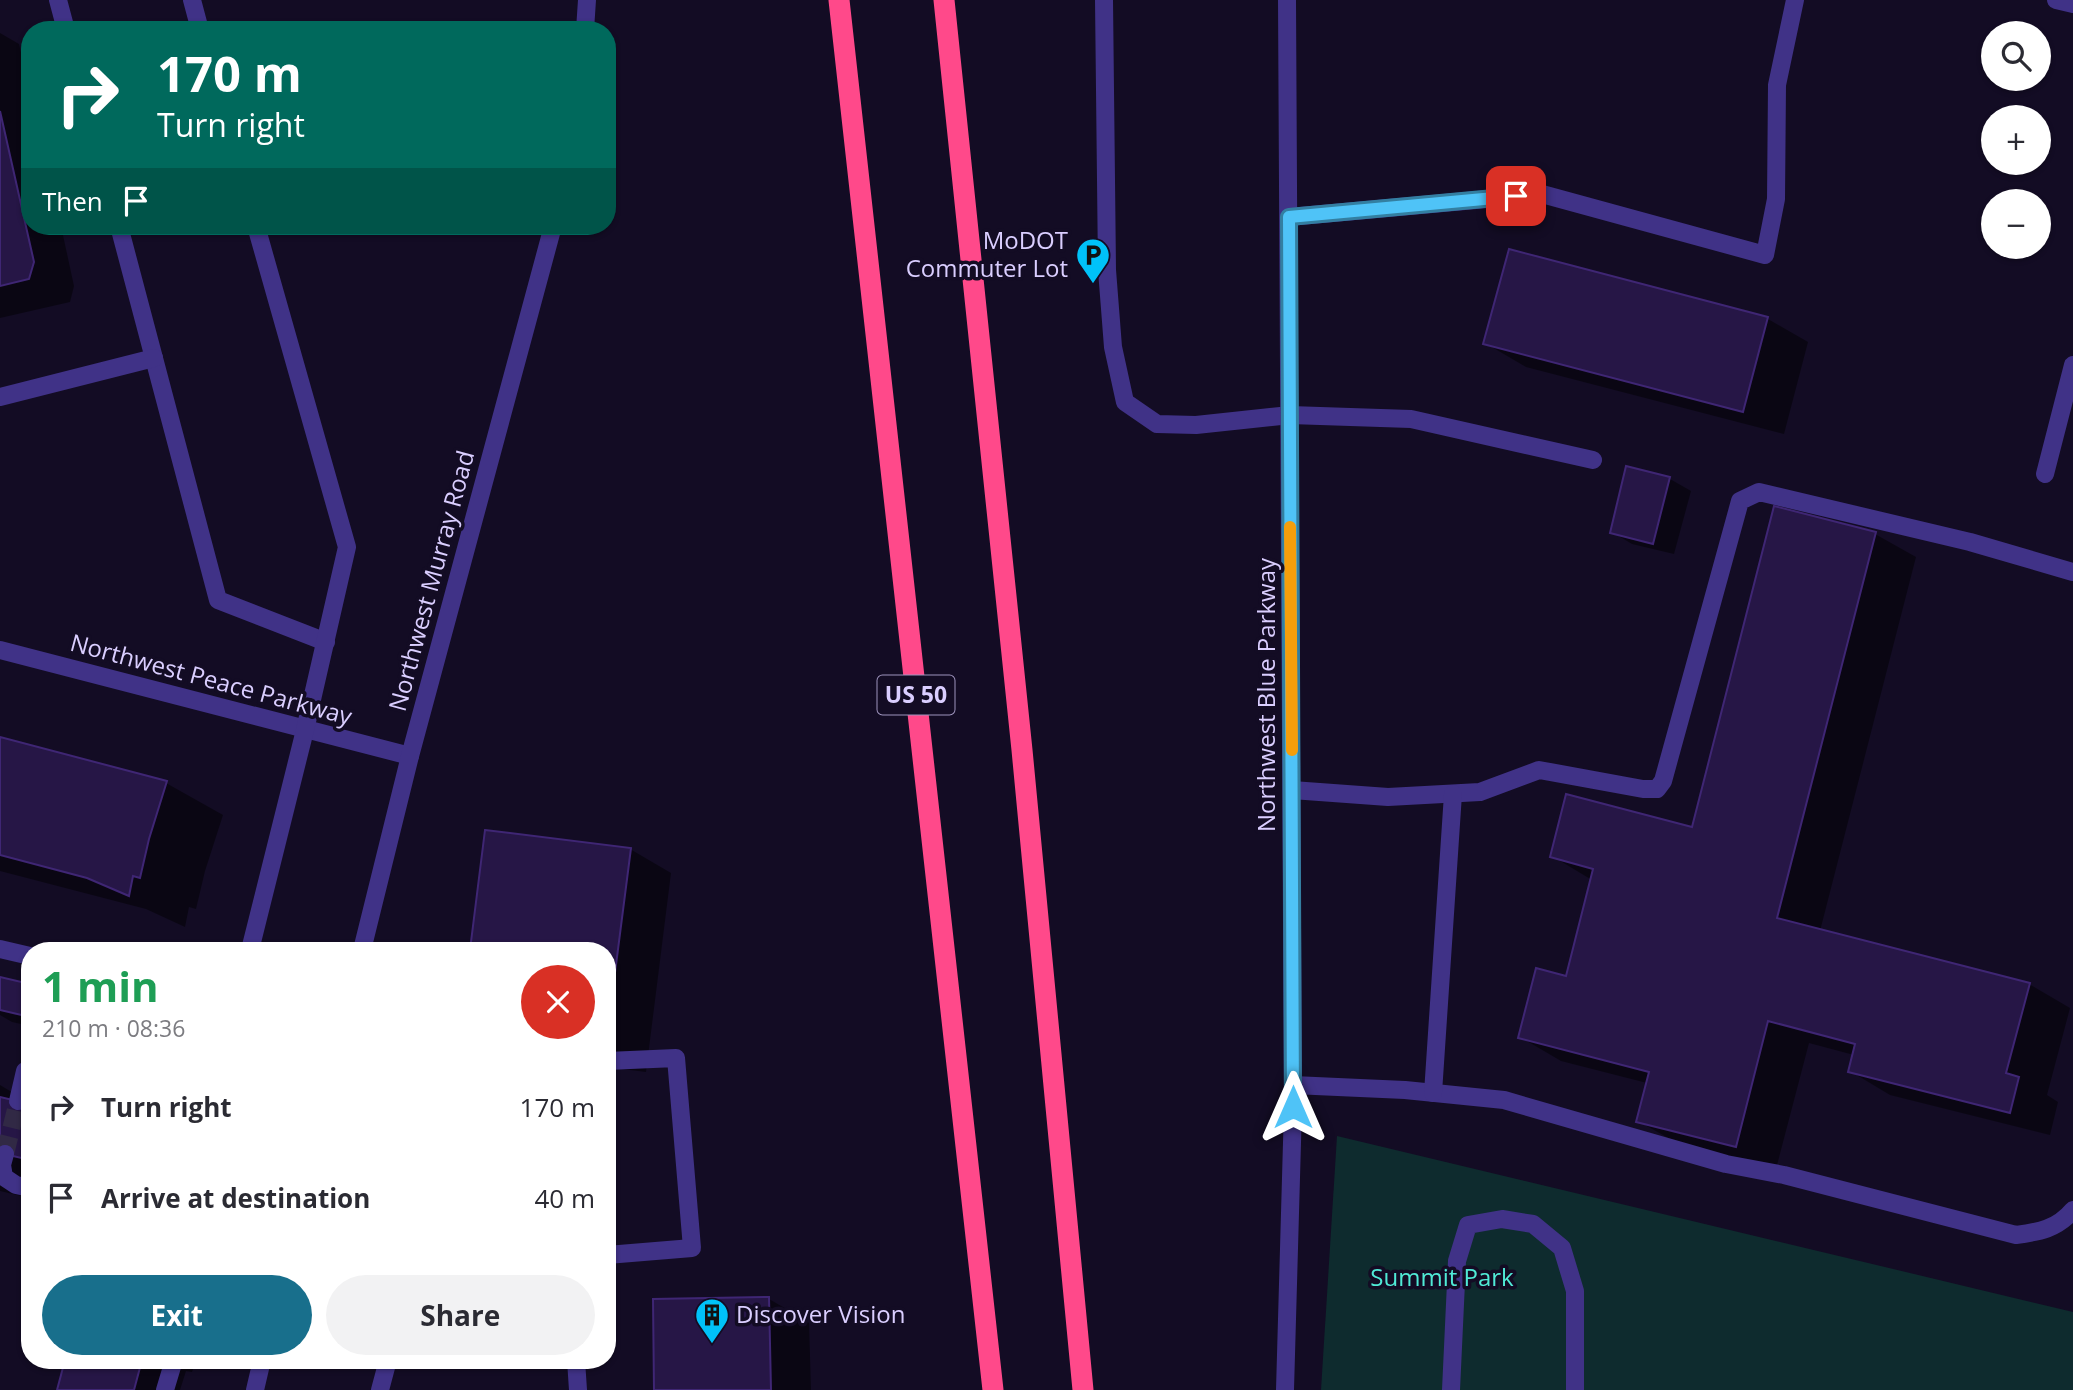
<!DOCTYPE html>
<html lang="en">
<head>
<meta charset="utf-8">
<style>
  :root { --surface:#fff; --page:#f2f2f3; --text:#2b2b33; --muted:#7c7c81; --accent:#186f8c }
  body { margin:0; font-family:"Open Sans",sans-serif; background:var(--page); color:var(--text); height:100vh; display:flex; flex-direction:column; font-size:26px; white-space:nowrap }
  * { box-sizing:border-box; margin:0 }
  p { font-size:23px; color:var(--muted) }
  .icon { flex:none; width:38px; height:38px; fill:none; stroke:currentColor; stroke-width:2; stroke-linecap:round; stroke-linejoin:round }
  .map { position:relative; flex:1; overflow:hidden }
  .drawer { position:absolute; left:21px; top:942px; width:595px; height:427px; display:flex; flex-direction:column; background:var(--surface); border-radius:28px; box-shadow:0 2px 5px #0004 }
  .drawer>* { flex:none }
  .hud { position:absolute; left:21px; top:21px; width:595px; height:214px; border-radius:28px; box-shadow:0 2px 5px #0004; background:#00695c; color:#fff; overflow:hidden }
  .buttons { position:absolute; left:1981px; top:21px; display:grid; gap:14px }
  .buttons a { display:grid; place-items:center; width:70px; height:70px; border-radius:50%; background:var(--surface); box-shadow:0 2px 5px #0004; font-size:35px }
  .pin { position:absolute; display:grid; place-items:center; width:60px; height:60px; color:#fff; margin:-30px; border-radius:14px; box-shadow:0 4px 10px #0006 }
  .me { position:absolute; width:77px; margin:-38px; rotate:0deg; stroke-linejoin:round; filter:drop-shadow(0 0 5px #0008) }
  .turn { display:flex; align-items:center; gap:24px; height:147px; padding:0 21px; font-size:32px }
  .turn .icon { width:91px; height:91px; stroke-width:2.5 }
  .turn b { display:block; font-size:49px; line-height:60px }
  .then { display:flex; align-items:center; height:66px; padding:0 21px; background:#0003; gap:14px; font-size:26px }
  .round { display:grid; place-items:center; flex:none; width:74px; height:74px; border-radius:37px; background:var(--page) }
  .head { display:flex; align-items:center; justify-content:space-between; height:119px; padding:0 21px }
  h1 { font-size:42px; font-weight:700; line-height:52px; color:#1e9e55 }
  .cta { display:flex; gap:14px; margin-top:auto; padding:14px 21px }
  .cta a { flex:1; height:80px; border-radius:42px; background:var(--accent); color:#fff; font-size:28px; font-weight:700; line-height:80px; text-align:center }
  .cta a+a { background:var(--page); color:var(--text) }
  ul { padding:0; list-style:none }
  li { display:flex; align-items:center; gap:21px; height:91px; padding:0 21px }
  li div { flex:1 }
  li b { display:block; font-size:26px }
  li em { font-style:normal }
  .map>svg:first-child { display:block }
  .green { fill:#0e2b2e }
  .shadow { fill:#0007 }
  .building { fill:#261646; stroke:#3f2674; stroke-width:2 }
  .lines { fill:none; stroke-linecap:round; stroke-linejoin:round }
  .minor-tunnel { stroke:#312945; stroke-width:18; stroke-dasharray:18 9; stroke-linecap:butt }
  .minor { stroke:#403287; stroke-width:18 }
  .highway { stroke:#ff498a; stroke-width:21 }
  .route-casing { stroke:#337fa1; stroke-width:18 }
  .route { stroke:#4fc3f7; stroke-width:12 }
  .slow { stroke:#f59e0b; stroke-width:12 }
  .labels { text-anchor:middle; stroke-width:7; stroke-linejoin:round; paint-order:stroke }
  .shield { fill:#130c24; stroke:#9e94bd; stroke-width:2 }
  .shield-label { font-size:23px; font-weight:bold; fill:#daceff }
  .poi-label { font-size:24px; fill:#daceff; stroke:#130c24; text-anchor:end }
  .street-label { font-size:24px; fill:#daceff; stroke:#130c24 }
  .park-label { font-size:24px; fill:#50ead6; stroke:#130c24 }
</style>
</head>
<body>
<div class="map">
<svg width="2073" height="1390" viewBox="0 0 2073 1390">
  <rect width="100%" height="100%" fill="#130c24"/>
  <polygon class="green" points="1337,1136 2073,1312 2073,1390 1321,1390"/>
  <g class="shadow">
    <polygon points="0,33 19,44 30,90 30,226 61,226 74,286 70,302 0,318"/>
    <polygon points="1510,251 1768,319 1808,342 1784,434 1526,367 1485,343"/>
    <polygon points="1628,468 1670,479 1691,491 1674,554 1632,544 1612,532"/>
    <polygon points="1875,534 1916,557 1820,931 2029,984 2070,1008 2047,1095 2058,1102 2050,1135 1890,1095 1850,1071 1854,1055 1809,1043 1776,1169 1679,1144 1638,1121 1647,1083 1561,1061 1520,1037 1567,978 1592,880 1552,856 1693,829"/>
    <polygon points="0,739 166,783 223,815 205,871 196,909 189,907 185,927 146,909 0,871"/>
    <polygon points="487,832 630,849 671,873 646,1072 607,1067 607,950 472,950"/>
    <polygon points="0,979 30,986 30,1026 12,1022 0,1015"/>
    <polygon points="0,1085 30,1103 30,1198 0,1191"/>
    <polygon points="769,1299 809,1322 811,1390 656,1390"/>
    <polygon points="67,1360 196,1360 192,1372 186,1371 180,1390 59,1390"/>
  </g>
  <g class="building">
    <polygon points="0,111 34,262 29,279 0,286"/>
    <polygon points="1509,249 1768,317 1743,412 1483,344"/>
    <polygon points="1626,466 1670,477 1653,544 1610,533"/>
    <polygon points="1774,506 1876,532 1777,918 2030,983 2006,1073 2019,1077 2010,1113 1848,1072 1855,1044 1768,1021 1736,1147 1636,1122 1649,1072 1518,1038 1536,968 1566,976 1593,869 1550,857 1566,794 1692,827"/>
    <polygon points="0,737 167,781 149,839 140,878 133,876 129,896 87,878 0,855"/>
    <polygon points="485,830 631,848 607,1035 607,950 470,950"/>
    <polygon points="0,977 30,984 30,1017 0,1010"/>
    <polygon points="0,1097 30,1104 30,1160 0,1153"/>
    <polygon points="769,1297 771,1390 654,1390 653,1299"/>
    <polygon points="65,1360 142,1360 134,1390 57,1390"/>
  </g>
  <g class="lines">
    <polyline class="minor-tunnel" points="5,1154 18,1101"/>
    <g class="minor">
      <polyline points="58,0 66,30"/>
      <polyline points="192,0 200,30"/>
      <polyline points="1104,0 1107,270 1113,347 1125,402 1157,424 1196,425 1290,415 1411,419 1593,460"/>
      <polyline points="2056,0 2073,4"/>
      <polyline points="585,30 587,0"/>
      <polyline points="1289,217 1542,194 1765,255 1776,199 1777,85 1795,0"/>
      <polyline points="119,226 218,600 326,642"/>
      <polyline points="0,397 154,358"/>
      <polyline points="2045,474 2073,365"/>
      <polyline points="0,650 410,756"/>
      <polyline points="1292,790 1388,797 1480,792 1539,770 1643,789 1657,789 1663,781 1740,501 1759,492 1970,542 2073,572"/>
      <polyline points="0,949 30,956"/>
      <polyline points="250,950 305,730 347,547 256,226"/>
      <polyline points="362,950 410,756 553,226"/>
      <polyline points="607,1061 676,1058 692,1248 607,1255"/>
      <path d="M1293,1085L1405,1090L1504,1100L1726,1164L1784,1175L2016,1235C2039,1232 2057,1229 2073,1210"/>
      <polyline points="1433,1093 1453,794"/>
      <polyline points="18,1101 25,1071 30,1069"/>
      <polyline points="5,1154 2,1165 4,1177 16,1185 30,1188"/>
      <polyline points="576,1360 578,1390"/>
      <polyline points="165,1390 174,1360"/>
      <polyline points="255,1390 262,1360"/>
      <polyline points="380,1390 388,1360"/>
      <polyline points="1285,1390 1293,1107 1287,0"/>
      <polyline points="1451,1390 1457,1261 1468,1225 1502,1219 1533,1224 1562,1248 1575,1291 1575,1390"/>
    </g>
    <g class="highway">
      <polyline points="839,0 993,1390"/>
      <polyline points="944,0 1022,750 1083,1390"/>
    </g>
  </g>
  <g class="lines">
    <g class="route-casing">
      <polyline id="route" points="1293,1107 1289,217 1516,196"/>
    </g>
    <use href="#route" class="route"/>
    <polyline class="slow" points="1290,527 1292,750"/>
  </g>
  <defs>
    <g id="parking-pin" transform="scale(1.75)"><path d="M0 17L-7.5 6A9.5 9.5 0 1 1 7.5 6Z" fill="#00c2f9" stroke="#130c24"/><path d="M-3.5-5.5H1a3.5 3.5 0 0 1 0 7H-1V5.5H-3.5ZM-1-3.4V-.6H.8a1.4 1.4 0 0 0 0-2.8Z" fill="#111"/></g>
    <g id="building-pin" transform="scale(1.75)"><path d="M0 17L-7.5 6A9.5 9.5 0 1 1 7.5 6Z" fill="#00c2f9" stroke="#130c24"/><path d="M-4-6H4V6H1V3H-1V6H-4ZM-2.5-4.3h1.7v1.8h-1.7ZM.8-4.3h1.7v1.8H.8ZM-2.5-1h1.7V.8h-1.7ZM.8-1h1.7V.8H.8Z" fill="#111"/></g>
  </defs>
  <g fill-rule="evenodd">
    <use href="#parking-pin" x="1093" y="255"/>
    <use href="#building-pin" x="712" y="1315"/>
  </g>
  <g class="labels">
    <rect class="shield" x="877.5" y="675.5" width="77" height="39" rx="5"/>
    <g class="shield-label">
      <text x="916" y="703">US 50</text>
    </g>
    <g class="poi-label">
      <text x="1068" y="249">MoDOT<tspan x="1068" dy="28">Commuter Lot</tspan></text>
      <text x="736" y="1323" text-anchor="start">Discover Vision</text>
    </g>
    <g class="street-label">
      <text transform="translate(432 581) rotate(-75)" y="8">Northwest Murray Road</text>
      <text transform="translate(211 680) rotate(15)" y="8">Northwest Peace Parkway</text>
      <text transform="translate(1267 695) rotate(-90)" y="8">Northwest Blue Parkway</text>
    </g>
    <g class="park-label">
      <text x="1442" y="1286">Summit Park</text>
    </g>
  </g>
</svg>
<div class="buttons">
<a><svg class="icon" aria-label="search" viewBox="0 0 24 24"><circle cx="10" cy="10" r="6"/><path d="M15 15l6 6"/></svg></a>
<a>+</a>
<a>−</a>
</div>
<div class="pin" style="left:1516px;top:196px;background:#d93025"><svg class="icon" aria-label="arrive" viewBox="0 0 24 24"><path d="M6 21V4h12l-3 4 3 4H6"/></svg></div>
<svg class="me" style="left:1293px;top:1107px" viewBox="-20 -20 40 40"><path d="M0-17L14 15 0 8-14 15z" fill="#4fc3f7" stroke="#fff" stroke-width="4"/></svg>
<div class="hud">
<div class="turn"><svg class="icon" aria-label="right" viewBox="0 0 24 24"><path d="M7 20v-9h11M14 6l5 5-5 5"/></svg><div><b>170 m</b>Turn right</div></div>
<div class="then">Then<svg class="icon" aria-label="arrive" viewBox="0 0 24 24"><path d="M6 21V4h12l-3 4 3 4H6"/></svg></div>
</div>
<section class="drawer">
<div class="head"><div><h1>1 min</h1><p>210 m · 08:36</p></div><a class="round" style="background:#d93025;color:#fff"><svg class="icon" aria-label="close" viewBox="0 0 24 24"><path d="M6 6l12 12M18 6L6 18"/></svg></a></div>
<ul>
<li><svg class="icon" aria-label="right" viewBox="0 0 24 24"><path d="M7 20v-9h11M14 6l5 5-5 5"/></svg><div><b>Turn right</b></div><em>170 m</em></li>
<li><svg class="icon" aria-label="arrive" viewBox="0 0 24 24"><path d="M6 21V4h12l-3 4 3 4H6"/></svg><div><b>Arrive at destination</b></div><em>40 m</em></li>
</ul>
<div class="cta"><a>Exit</a><a>Share</a></div>
</section>
</div>
</body>
</html>
